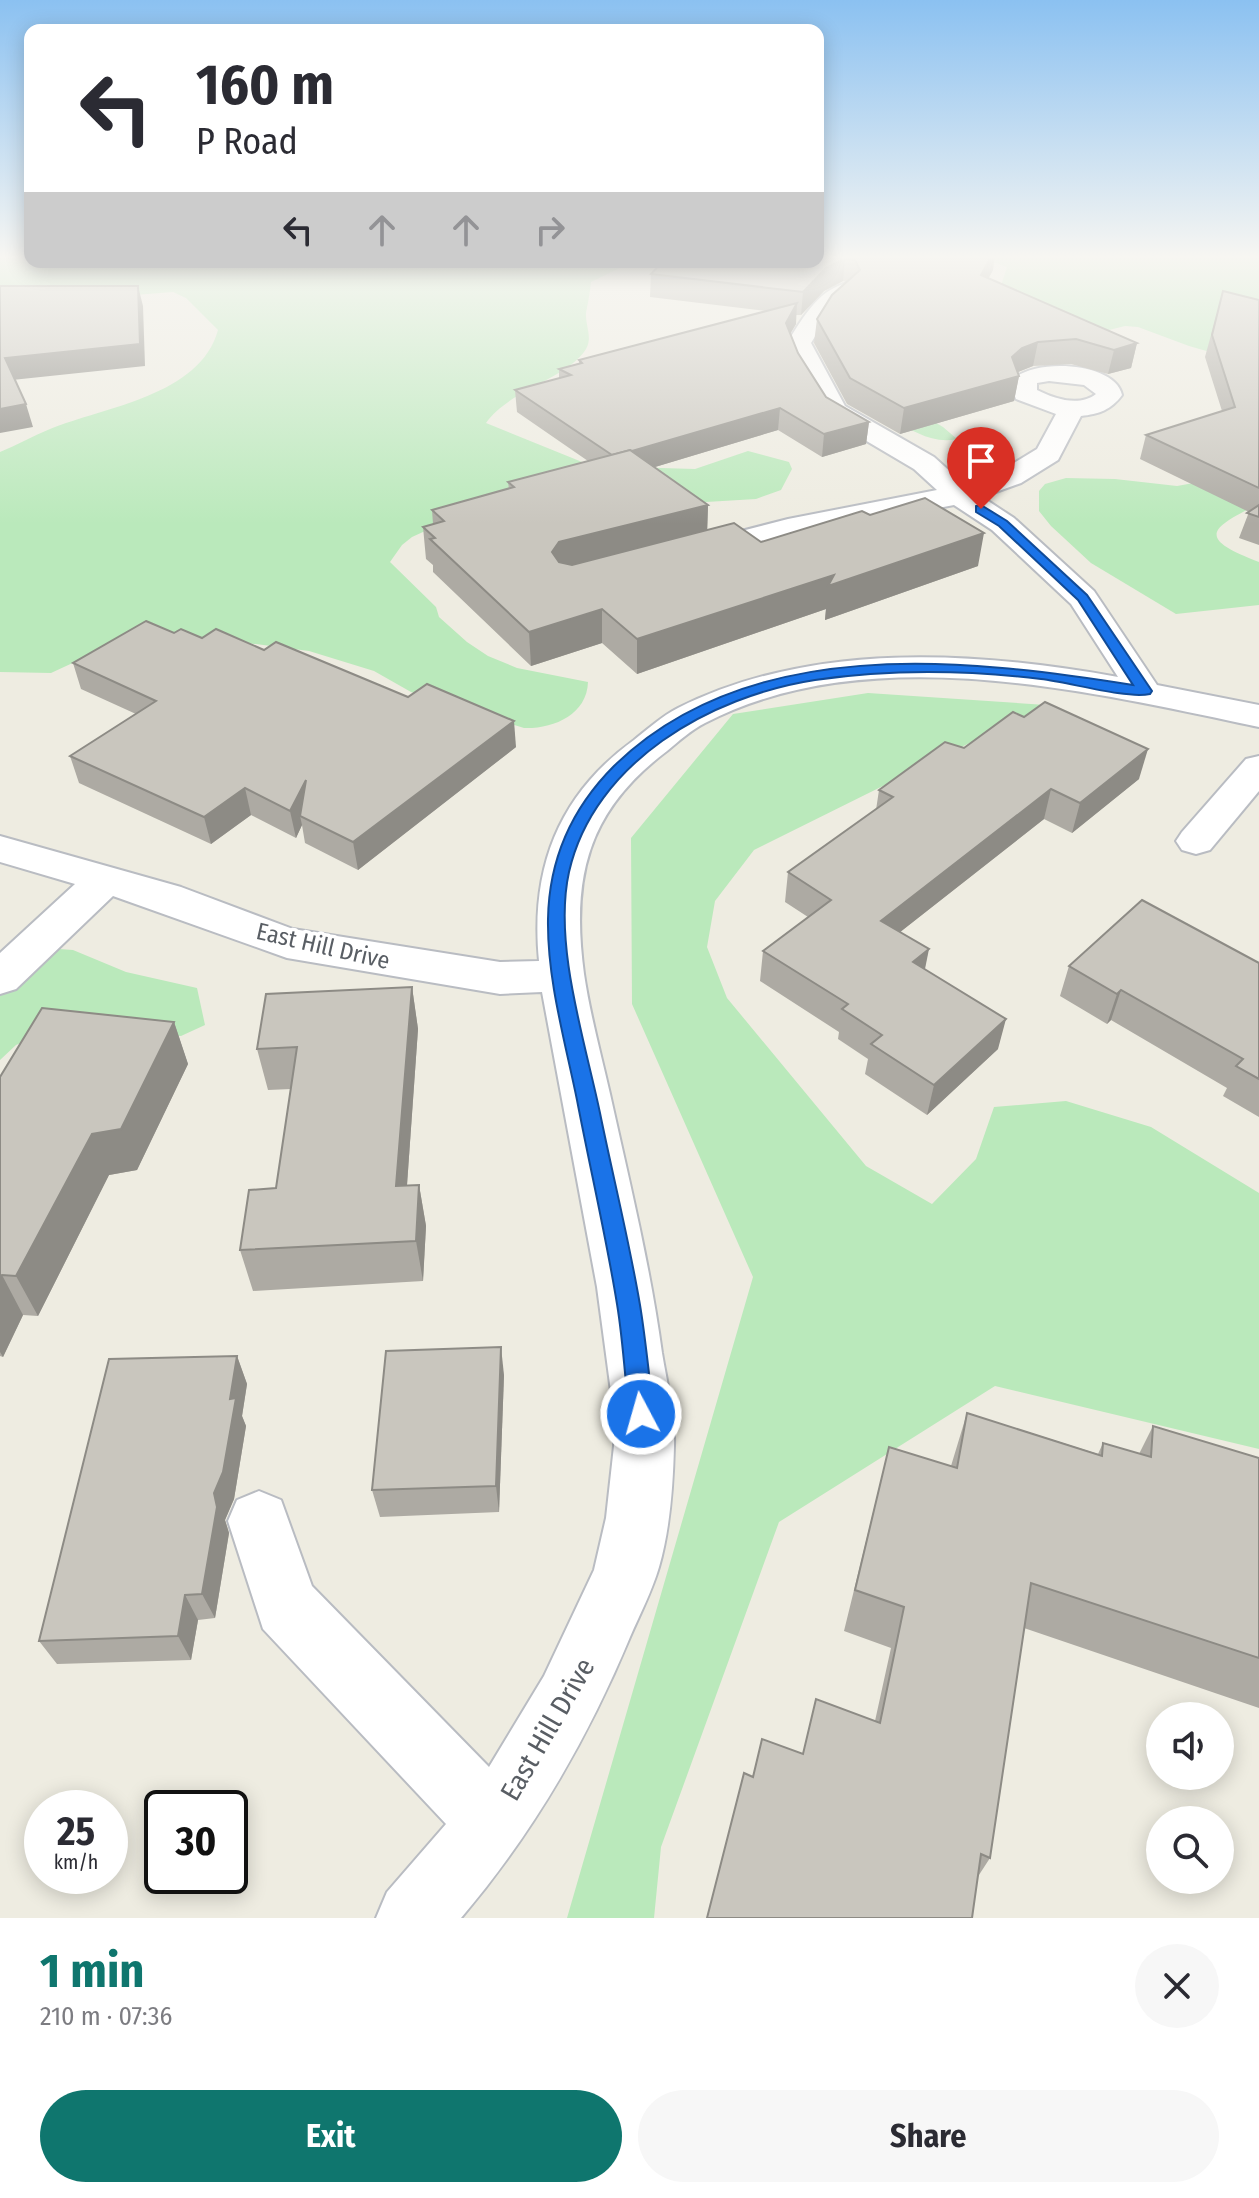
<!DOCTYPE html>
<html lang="en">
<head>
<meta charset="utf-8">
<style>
  :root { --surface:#fff; --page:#f7f7f7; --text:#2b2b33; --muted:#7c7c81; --accent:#0f766e }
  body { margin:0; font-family:"Fira Sans Condensed",sans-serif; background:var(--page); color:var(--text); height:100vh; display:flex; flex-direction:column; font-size:30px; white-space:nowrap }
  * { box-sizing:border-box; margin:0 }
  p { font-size:26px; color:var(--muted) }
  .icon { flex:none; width:44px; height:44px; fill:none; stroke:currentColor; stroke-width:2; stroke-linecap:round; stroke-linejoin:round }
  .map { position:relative; height:1918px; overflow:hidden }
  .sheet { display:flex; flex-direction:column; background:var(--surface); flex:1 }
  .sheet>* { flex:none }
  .top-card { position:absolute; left:24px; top:24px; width:800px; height:244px; border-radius:16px; box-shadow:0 4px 20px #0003; background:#fff; color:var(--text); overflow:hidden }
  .controls { position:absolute; left:1146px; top:1702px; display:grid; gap:16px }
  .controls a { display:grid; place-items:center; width:88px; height:88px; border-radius:50%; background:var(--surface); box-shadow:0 4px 20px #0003; font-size:40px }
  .speed { position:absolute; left:24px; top:1790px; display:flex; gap:16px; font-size:40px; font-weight:700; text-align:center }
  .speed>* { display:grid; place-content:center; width:104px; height:104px; border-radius:50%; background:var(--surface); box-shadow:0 4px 20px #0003; line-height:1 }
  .speed small { font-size:20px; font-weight:400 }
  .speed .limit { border:4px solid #111; border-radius:12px; background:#fff; color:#111 }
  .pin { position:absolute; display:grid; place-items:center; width:68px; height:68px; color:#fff; margin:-82px -34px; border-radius:50% 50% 50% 0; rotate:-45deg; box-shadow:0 0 8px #0007 }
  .pin .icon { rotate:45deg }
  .me { position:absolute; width:88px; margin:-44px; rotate:354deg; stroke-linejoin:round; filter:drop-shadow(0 0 6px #0008) }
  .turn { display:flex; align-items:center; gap:28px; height:168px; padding:0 40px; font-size:36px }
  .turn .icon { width:104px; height:104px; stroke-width:2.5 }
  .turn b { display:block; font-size:56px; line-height:68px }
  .lanes { display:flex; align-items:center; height:76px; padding:0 40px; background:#0003; justify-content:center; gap:40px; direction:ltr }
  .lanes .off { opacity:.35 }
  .round { display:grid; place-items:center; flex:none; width:84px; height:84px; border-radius:42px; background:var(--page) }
  .summary { display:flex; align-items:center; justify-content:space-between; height:136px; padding:0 40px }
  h1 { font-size:48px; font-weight:700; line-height:60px; color:var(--accent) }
  .action { display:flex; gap:16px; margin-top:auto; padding:16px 40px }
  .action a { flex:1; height:92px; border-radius:48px; background:var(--accent); color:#fff; font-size:32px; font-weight:700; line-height:92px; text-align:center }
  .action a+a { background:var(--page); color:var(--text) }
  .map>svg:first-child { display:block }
  .green { fill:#bae9bb }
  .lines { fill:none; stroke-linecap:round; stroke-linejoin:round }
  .street-casing { stroke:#b9bcc2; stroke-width:4 }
  .street { fill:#fff; fill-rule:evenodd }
  .wall { fill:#adaaa3 }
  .shaded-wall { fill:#8d8b85 }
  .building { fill:#c9c6be; stroke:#8d8b85; stroke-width:2 }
  .route { fill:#1a73e8; stroke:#114b97; stroke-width:2 }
  .labels { text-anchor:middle; stroke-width:7; stroke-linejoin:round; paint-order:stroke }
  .street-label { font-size:24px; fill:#595e64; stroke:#fff }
  .near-street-label { font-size:28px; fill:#595e64; stroke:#fff }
</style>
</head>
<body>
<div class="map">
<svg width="1259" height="1918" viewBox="0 0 1259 1918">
  <rect width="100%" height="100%" fill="#eeece1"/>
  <g class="green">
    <path d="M0,255H30V262H632L591,282C590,293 588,302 586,313C585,325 593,337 586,349C567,379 510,389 486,423L592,466L695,469L748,451L789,462L792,469L781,490L756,499L456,517L412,537L402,545L390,562L436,607L439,617L467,642L488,656L517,668L588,682C587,715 553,729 524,728L411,692L374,671L309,651L201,637L118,642L51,673L0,672V452C17,445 33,436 50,429C104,407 200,396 218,330L186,298L173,292L135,295L0,294Z"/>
    <path d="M974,255H1259V366L1189,346L1138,327L1125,326L1097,333L1030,315L969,322L909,342L874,371L873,383L877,388L943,427L957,439C934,445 912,430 892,420C862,404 807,374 840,333L926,318L931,310L940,307L996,301L1007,267Z"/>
    <path d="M1066,478L1115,479L1177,486L1216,479L1259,504C1205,530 1200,539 1259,562V605L1176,614L1091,563L1051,526L1039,511V491L1045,484Z"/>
    <polygon points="868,693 1046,705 754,850 715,901 707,947 727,998 866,1166 932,1204 976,1159 994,1107 1066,1101 1151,1127 1259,1193 1259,1449 995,1386 779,1522 661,1847 654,1918 567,1918 753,1277 632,1004 631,838 733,714"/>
    <polygon points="31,947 73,950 126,972 197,988 205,1025 181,1036 65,1024 16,1045 0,1060 0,952"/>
  </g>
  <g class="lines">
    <g class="street-casing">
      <g id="street">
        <path d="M844,284L852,286L855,291L827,317L811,343L845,406L934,457L964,484L1001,471L1037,449L1056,414L1016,399L1010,383C1028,357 1115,361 1122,395C1111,410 1099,414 1081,416L1058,460L1021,483L982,497L1014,518L1094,591L1157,685L1259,705V727C1087,691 869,638 705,723C691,730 679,741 667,751C587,811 571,878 584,974C590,1015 601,1054 610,1094C629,1180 650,1265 662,1353C667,1383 675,1415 674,1446C673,1486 670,1529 659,1567C652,1591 640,1614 630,1637C587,1740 534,1832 461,1918H376L387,1892L446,1824L263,1629L228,1521L237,1500L259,1491L281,1500L312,1586L489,1767L544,1676L594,1570L606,1518L614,1446V1414L597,1287L542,992L500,994L287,958L113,896L16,989L0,994V953L75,884L0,862V836L181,887L293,929L500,962L539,961C530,869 558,795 634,740C648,729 662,716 678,708C812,641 974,651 1118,677L1071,604L992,530L954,505L791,536L694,562L683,560L678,553L683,546L788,519L937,490L914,469L826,417L799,373L787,343C801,321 817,291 844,284ZM1049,381L1084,385L1096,394C1079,407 1055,399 1037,390V383Z"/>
        <polygon points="1259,756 1259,791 1210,850 1196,854 1182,850 1176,841 1182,832 1246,759"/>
      </g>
    </g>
    <use href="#street" class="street"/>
  </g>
  <g class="wall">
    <polygon points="818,255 993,270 988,279 1137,343 1131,368 1108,374 1071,364 1033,366 1018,372 1019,376 1014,401 900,434 847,404 814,343 817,319 846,282 843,281 824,291 801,315 796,315 796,324 790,334 798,353 826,397 869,422 866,444 822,457 778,430 655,467 708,505 707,530 761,542 870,515 978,566 825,620 826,609 637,674 602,643 531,666 433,572 433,565 426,559 423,527 433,524 432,510 509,489 508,482 588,461 517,412 515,390 559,378 559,369 579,363 579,360 767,311 650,297 651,274"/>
    <polygon points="1223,291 1259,300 1259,545 1239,538 1249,512 1140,459 1146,435 1222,411 1205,357"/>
    <polygon points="174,633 264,650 516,747 358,870 305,843 302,825 296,838 251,815 211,844 79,783 70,756 136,714 81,689 73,663"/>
    <polygon points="964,748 1139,779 1072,833 1044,819 900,932 925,969 998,1049 927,1115 865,1074 868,1059 838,1039 839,1032 760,981 763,951 808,917 785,902 788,872 876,810 879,790"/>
    <polygon points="1259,963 1259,1117 1223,1096 1227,1088 1111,1020 1107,1024 1060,996 1069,966"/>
    <polygon points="412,987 418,1029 407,1185 419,1185 426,1226 423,1281 253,1291 240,1250 276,1188 291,1089 268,1090 257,1049"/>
    <polygon points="174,1022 188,1064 137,1170 109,1175 38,1316 23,1315 3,1357 0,1356 0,1077"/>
    <polygon points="237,1356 247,1384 242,1416 246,1426 234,1499 225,1520 229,1533 215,1618 198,1620 191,1660 57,1664 39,1641"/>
    <polygon points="504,1375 499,1512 380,1517 372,1490"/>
    <polygon points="967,1413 1098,1454 1103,1443 1139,1454 1153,1426 1259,1458 1259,1708 1024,1628 990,1858 977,1878 753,1777 803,1754 816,1699 875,1721 891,1648 844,1631 889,1447 951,1466"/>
  </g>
  <g class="shaded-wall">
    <polygon points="992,255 995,255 993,270 977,299 981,275"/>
    <polygon points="845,258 843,281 824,291 801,315 803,292 826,268"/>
    <polygon points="138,286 143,306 145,366 12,380 5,358"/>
    <polygon points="797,303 796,324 784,344 786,323"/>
    <polygon points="1038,342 1033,366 1018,372 1019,376 1014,401 900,434 904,408 1022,348"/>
    <polygon points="1137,343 1131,368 1108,374 1114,350"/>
    <polygon points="26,404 33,427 0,433 0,409"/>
    <polygon points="780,408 778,430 615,479 614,456"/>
    <polygon points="869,422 866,444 822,457 824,434"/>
    <polygon points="708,505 707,537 560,575 552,552 559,542"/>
    <polygon points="984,533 978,566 825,620 826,609 637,674 637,639 834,575"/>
    <polygon points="602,609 602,643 531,666 529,632"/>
    <polygon points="514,721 516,747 358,870 353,842"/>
    <polygon points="1148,749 1139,779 1072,833 1080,803"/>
    <polygon points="306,780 300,816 302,825 296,838 290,811"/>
    <polygon points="245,788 251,815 211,844 204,817"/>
    <polygon points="1051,789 1044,819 876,951 881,921"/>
    <polygon points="929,949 923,979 913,962"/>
    <polygon points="412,987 418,1029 404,1227 396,1186"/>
    <polygon points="1121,990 1111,1020 1107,1024 1117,994"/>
    <polygon points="1006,1019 998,1049 927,1115 934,1085"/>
    <polygon points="174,1022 188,1064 137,1170 109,1175 38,1316 16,1276 92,1134"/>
    <polygon points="419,1185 426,1226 423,1281 416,1241"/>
    <polygon points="2,1275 23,1315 3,1357 0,1352 0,1278"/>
    <polygon points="501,1347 504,1375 499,1512 496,1486"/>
    <polygon points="237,1356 247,1384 242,1416 246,1426 234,1499 225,1520 229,1533 215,1618 202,1594 214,1493"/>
    <polygon points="185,1595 198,1620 191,1660 178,1636"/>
  </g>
  <g class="building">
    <polygon points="818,255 992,255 981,275 1137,343 1114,350 1076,339 1038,342 1022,348 1012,357 1019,376 904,408 850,378 817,319 832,295 860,270 855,260 845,258 826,268 803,292 651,274 662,262 818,262"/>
    <polygon points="0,286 138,286 140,344 5,358 26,404 0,409"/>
    <polygon points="1223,291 1259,300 1259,488 1146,435 1235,407 1212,335"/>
    <polygon points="797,303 786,323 798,353 826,397 869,422 824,434 780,408 632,451 630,450 612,455 515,390 571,375 559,369 582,363 579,360"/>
    <polygon points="630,450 708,505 559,542 552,552 559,562 572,565 734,523 761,542 862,511 870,515 925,498 984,533 828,586 834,575 637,639 602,609 529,632 430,539 435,538 423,527 444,521 432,510 514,487 508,482"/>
    <polygon points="1259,505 1259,517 1247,513"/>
    <polygon points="146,621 174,633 181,629 202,638 216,629 264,650 276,642 408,697 427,684 514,721 353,842 300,816 306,780 290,811 245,788 204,817 70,756 156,701 73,663"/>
    <polygon points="1045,702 1148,749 1080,803 1051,789 881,921 929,949 913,962 1006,1019 934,1085 871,1044 882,1035 842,1009 848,1004 763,951 831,900 788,872 893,797 879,790 945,742 964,748 1013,712 1024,717"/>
    <polygon points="1142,900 1259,963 1259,1079 1236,1066 1243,1059 1121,990 1117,994 1069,966"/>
    <polygon points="412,987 396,1186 419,1185 416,1241 240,1250 249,1190 276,1188 297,1047 257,1049 266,994"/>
    <polygon points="42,1008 174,1022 121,1129 92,1134 16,1276 2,1275 0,1278 0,1077"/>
    <polygon points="501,1347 496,1486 372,1490 386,1351"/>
    <polygon points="237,1356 230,1399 236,1398 223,1472 214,1493 217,1507 202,1594 185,1595 178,1636 39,1641 109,1359"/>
    <polygon points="967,1413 1102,1456 1103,1443 1151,1457 1153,1426 1259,1458 1259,1658 1031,1583 990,1858 981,1854 972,1918 707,1918 744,1773 753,1777 762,1739 803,1754 816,1699 880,1723 904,1607 855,1590 889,1447 957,1468"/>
  </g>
  <linearGradient id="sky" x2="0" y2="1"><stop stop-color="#8bc1f1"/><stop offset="0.49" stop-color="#f7f6f2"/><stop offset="1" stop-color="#f7f6f2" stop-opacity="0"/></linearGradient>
  <rect width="1259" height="524" fill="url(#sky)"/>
  <path class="route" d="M981,505L1007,521L1087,595L1152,691L1150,694C1125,699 1069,682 1041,679C966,670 890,669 815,680C711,696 594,762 569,872C553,944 585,1041 600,1113C613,1177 629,1240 640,1305C646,1341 649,1378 654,1414L650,1422L641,1425L633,1422L629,1414C625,1378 623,1340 617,1304C606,1236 590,1168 577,1100C565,1041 547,979 548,919C549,859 572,808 614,766C749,634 963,658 1133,685L1078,600L999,526L976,512V506Z"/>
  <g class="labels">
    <g class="street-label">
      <text transform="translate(323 946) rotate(13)" y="8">East Hill Drive</text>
    </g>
    <g class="near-street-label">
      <text transform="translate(547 1729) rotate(-60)" y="10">East Hill Drive</text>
    </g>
  </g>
</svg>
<div class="controls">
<a><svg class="icon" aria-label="sound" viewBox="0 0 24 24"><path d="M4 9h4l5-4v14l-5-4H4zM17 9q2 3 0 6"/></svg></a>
<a><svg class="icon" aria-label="search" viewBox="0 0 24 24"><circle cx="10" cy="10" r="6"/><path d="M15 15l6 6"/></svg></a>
</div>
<div class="speed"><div>25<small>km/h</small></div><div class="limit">30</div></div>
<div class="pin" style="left:981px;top:509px;background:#d93025"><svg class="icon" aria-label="arrive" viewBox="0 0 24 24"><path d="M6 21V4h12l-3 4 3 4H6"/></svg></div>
<svg class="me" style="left:641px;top:1414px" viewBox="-20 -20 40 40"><circle r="17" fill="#1a73e8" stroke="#fff" stroke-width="3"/><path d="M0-11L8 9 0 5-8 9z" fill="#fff"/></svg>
<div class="top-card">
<div class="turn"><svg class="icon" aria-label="left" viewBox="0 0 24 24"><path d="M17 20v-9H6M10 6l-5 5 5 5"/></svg><div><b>160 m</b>P Road</div></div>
<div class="lanes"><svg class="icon" aria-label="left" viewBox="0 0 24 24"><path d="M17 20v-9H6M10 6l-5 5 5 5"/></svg><svg class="icon off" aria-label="ahead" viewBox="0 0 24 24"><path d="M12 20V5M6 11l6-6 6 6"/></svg><svg class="icon off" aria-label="ahead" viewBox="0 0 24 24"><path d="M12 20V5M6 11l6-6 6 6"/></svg><svg class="icon off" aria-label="right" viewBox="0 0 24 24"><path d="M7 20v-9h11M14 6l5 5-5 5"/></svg></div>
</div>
</div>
<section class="sheet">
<div class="summary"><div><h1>1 min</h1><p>210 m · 07:36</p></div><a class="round"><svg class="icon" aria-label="close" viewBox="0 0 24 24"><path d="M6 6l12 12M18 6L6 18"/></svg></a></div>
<div class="action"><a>Exit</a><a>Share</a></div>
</section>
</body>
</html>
